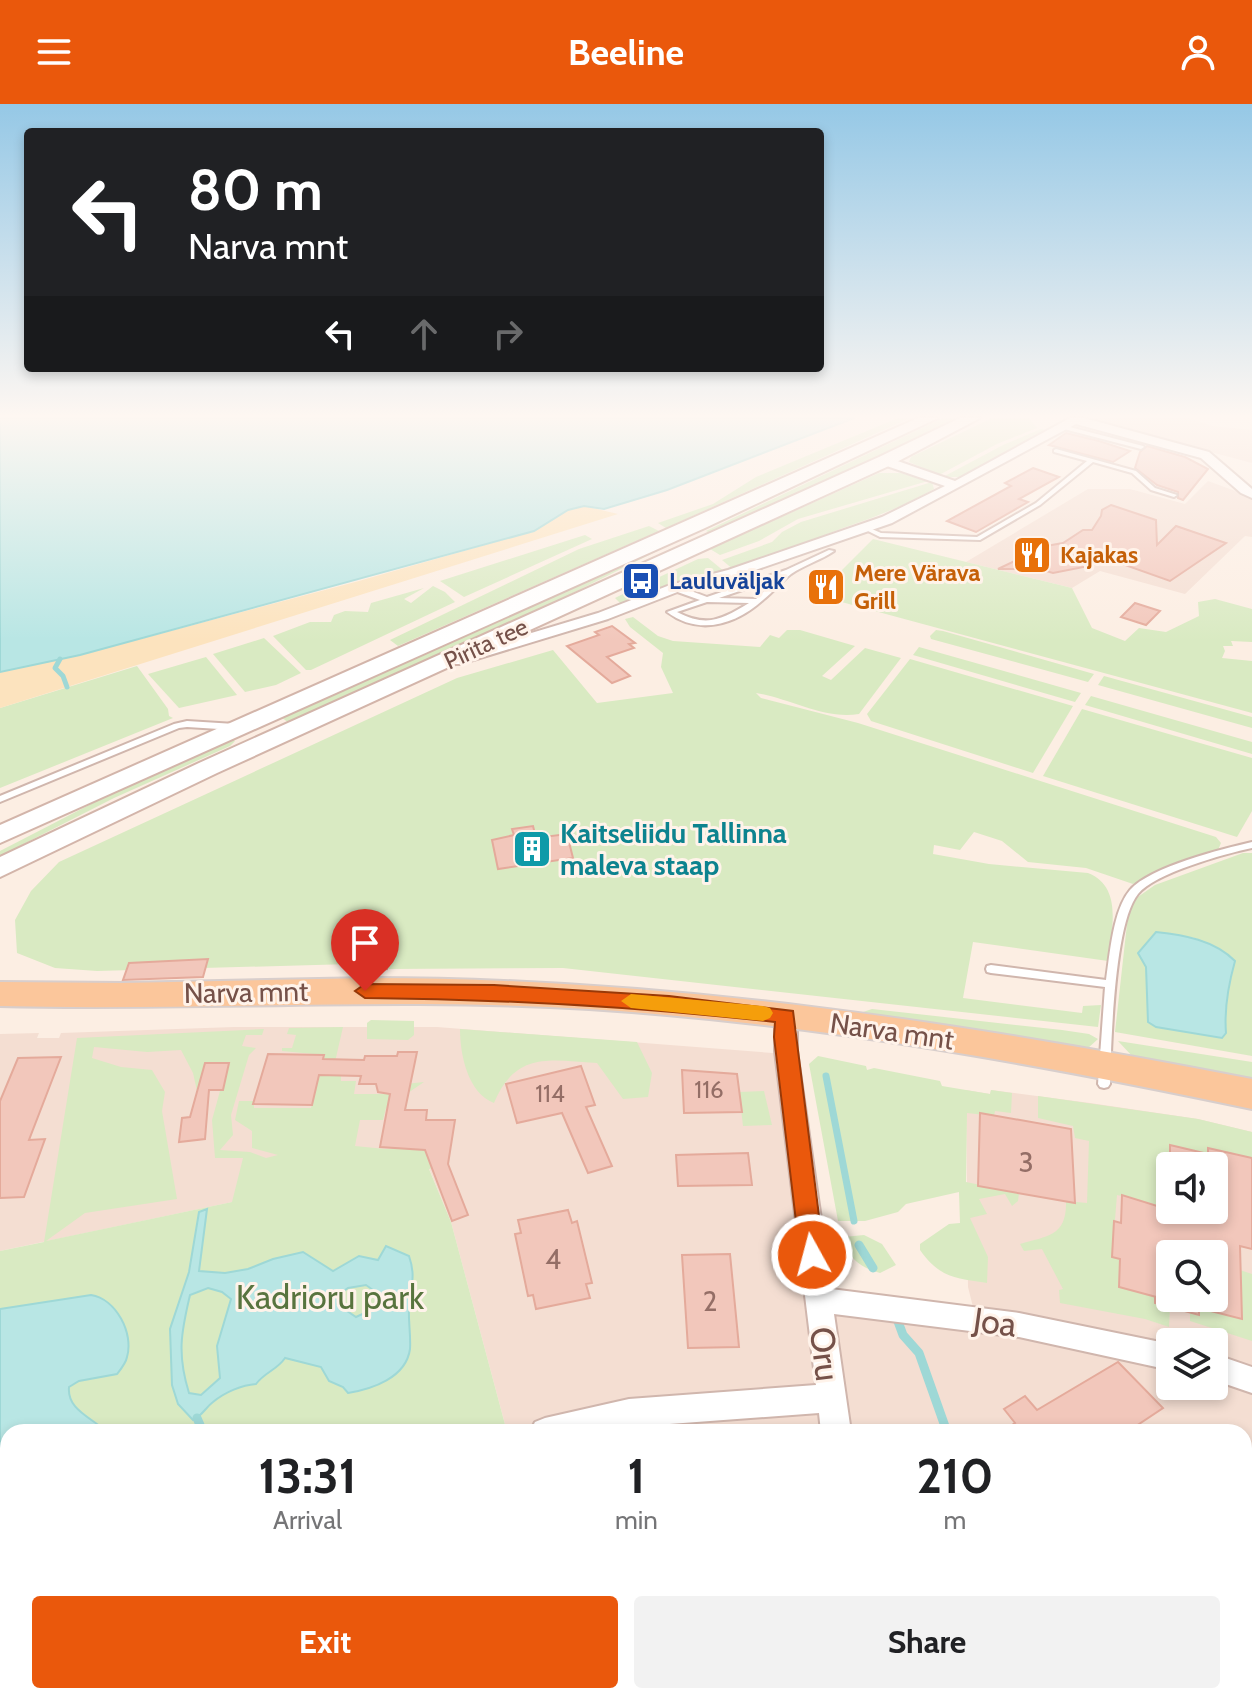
<!DOCTYPE html>
<html lang="en">
<head>
<meta charset="utf-8">
<style>
  :root { --surface:#fff; --page:#f2f2f2; --text:#202124; --muted:#757577; --accent:#ea580c }
  body { margin:0; font-family:Cabin,sans-serif; background:var(--page); color:var(--text); height:100vh; display:flex; flex-direction:column; font-size:30px; white-space:nowrap }
  * { box-sizing:border-box; margin:0 }
  p { font-size:26px; color:var(--muted) }
  .icon { flex:none; width:44px; height:44px; fill:none; stroke:currentColor; stroke-width:2; stroke-linecap:round; stroke-linejoin:round }
  .map { position:relative; flex:1; overflow:hidden }
  .drawer { position:absolute; left:0px; top:1320px; width:1252px; height:280px; display:flex; flex-direction:column; background:var(--surface); border-radius:24px 24px 0 0; box-shadow:0 4px 12px #0003 }
  .drawer>* { flex:none }
  .guide { position:absolute; left:24px; top:24px; width:800px; height:244px; border-radius:8px; box-shadow:0 4px 12px #0003; background:#202124; color:#fff; overflow:hidden }
  .fabs { position:absolute; left:1156px; top:1048px; display:grid; gap:16px }
  .fabs a { display:grid; place-items:center; width:72px; height:72px; border-radius:8px; background:var(--surface); box-shadow:0 4px 12px #0003; font-size:40px }
  .pin { position:absolute; display:grid; place-items:center; width:68px; height:68px; color:#fff; margin:-82px -34px; border-radius:50% 50% 50% 0; rotate:-45deg; box-shadow:0 0 8px #0007 }
  .pin .icon { rotate:45deg }
  .me { position:absolute; width:88px; margin:-44px; rotate:353deg; stroke-linejoin:round; filter:drop-shadow(0 0 6px #0008) }
  .turn { display:flex; align-items:center; gap:28px; height:168px; padding:0 32px; font-size:36px }
  .turn .icon { width:104px; height:104px; stroke-width:2.5 }
  .turn b { display:block; font-size:56px; line-height:68px }
  .lanes { display:flex; align-items:center; height:76px; padding:0 32px; background:#0003; justify-content:center; gap:40px; direction:ltr }
  .lanes .off { opacity:.35 }
  .eta { display:flex; justify-content:space-evenly; align-items:center; height:136px; text-align:center }
  .eta b { font-size:48px; font-weight:700; line-height:56px }
  .button { display:flex; gap:16px; margin-top:auto; padding:16px 32px }
  .button a { flex:1; height:92px; border-radius:8px; background:var(--accent); color:#fff; font-size:32px; font-weight:700; line-height:92px; text-align:center }
  .button a+a { background:var(--page); color:var(--text) }
  header { display:flex; justify-content:space-between; align-items:center; height:104px; padding:0 32px; background:var(--accent); color:#fff; font-size:36px; font-weight:700 }
  .map>svg:first-child { display:block }
  .residential { fill:#f4ded2; fill-rule:evenodd }
  .green { fill:#d9eac2; fill-rule:evenodd }
  .sand { fill:#fce3be }
  .water { fill:#b8e6e4; stroke:#9ed8d6; stroke-width:2; fill-rule:evenodd }
  .lines { fill:none; stroke-linecap:round; stroke-linejoin:round }
  .stream-far2 { stroke:#9ed8d6; stroke-width:5 }
  .stream-far1 { stroke:#9ed8d6; stroke-width:7 }
  .stream { stroke:#9ed8d6; stroke-width:9 }
  .building { fill:#f2c7bb; stroke:#e4aa9b; stroke-width:2; fill-rule:evenodd }
  .service-casing { stroke:#d0b6ad; stroke-width:4 }
  .minor-casing { stroke:#d0b6ad; stroke-width:4 }
  .secondary-casing { stroke:#d3b5aa; stroke-width:4 }
  .primary-casing { stroke:#d8cecc; stroke-width:4 }
  .service { fill:#fff; fill-rule:evenodd }
  .minor { fill:#fff; fill-rule:evenodd }
  .secondary { fill:#fff; fill-rule:evenodd }
  .primary { fill:#fbc69b; fill-rule:evenodd }
  .route { fill:#ea580c; stroke:#983908; stroke-width:2 }
  .slow { fill:#f59e0b }
  .labels { text-anchor:middle; stroke-width:6; stroke-linejoin:round; paint-order:stroke }
  .far-food-label { font-size:24px; font-weight:bold; fill:#c56008; stroke:#fff3ea; text-anchor:start }
  .far-transit-label { font-size:24px; font-weight:bold; fill:#164399; stroke:#fff3ea; text-anchor:start }
  .far-street-label { font-size:24px; fill:#755149; stroke:#fff3ea }
  .number-label { font-size:24px; fill:#946e66 }
  .culture-label { font-size:28px; font-weight:bold; fill:#0d838f; stroke:#fff3ea; text-anchor:start }
  .street-label { font-size:28px; fill:#755149; stroke:#fff3ea }
  .near-number-label { font-size:28px; fill:#946e66 }
  .near-park-label { font-size:34px; fill:#58743e; stroke:#fff3ea }
  .near-street-label { font-size:34px; fill:#755149; stroke:#fff3ea }
</style>
</head>
<body>
<header><svg class="icon" aria-label="menu" viewBox="0 0 24 24"><path d="M4 6h16M4 12h16M4 18h16"/></svg>Beeline<svg class="icon" aria-label="person" viewBox="0 0 24 24"><circle cx="12" cy="8" r="4"/><path d="M4 21q1-7 8-7t8 7"/></svg></header>
<div class="map">
<svg width="1252" height="1600" viewBox="0 0 1252 1600">
  <rect width="100%" height="100%" fill="#fceee3"/>
  <g class="residential">
    <polygon points="1096,314 1189,314 1212,322 1252,326 1252,359 1091,316"/>
    <polygon points="1208,377 1252,393 1252,433 1245,432 1185,490 1100,467 1072,484 966,458 1088,385 1130,385 1185,400"/>
    <path d="M234,923H437L786,950L818,1196L976,1215L968,1183L966,986L990,990L991,986L1090,999L1198,1015L1252,1028V1600H900L896,1592H1244V1328H686L684,1306L506,1324L451,1118L426,1057L0,1147V930L39,929L37,934H59L61,929ZM1170,1062H1214V1106H1170ZM1170,1150H1214V1194H1170ZM1170,1238H1214V1282H1170Z"/>
  </g>
  <g class="green">
    <polygon points="898,314 910,314 666,424 658,419 713,400 756,373"/>
    <polygon points="943,314 961,314 710,429 706,427"/>
    <polygon points="992,314 1028,314 1037,324 997,340 939,371 909,358 911,353"/>
    <polygon points="1041,325 1047,326 964,373 943,373 1003,341"/>
    <polygon points="879,369 901,369 928,377 798,415 759,437 720,451 710,445"/>
    <path d="M932,378L934,385C905,402 875,413 843,424C807,437 771,455 734,466L722,456L772,438L782,428L801,418Z"/>
    <polygon points="649,422 659,427 398,542 390,536 579,445"/>
    <polygon points="585,431 592,435 464,493 440,477"/>
    <polygon points="873,435 1072,484 1092,524 1125,537 1139,524 1166,528 1199,512 1198,498 1215,495 1252,505 1252,538 1231,537 1233,542 1223,542 1225,547 1222,554 1252,557 1252,609 823,493 826,490 832,492 843,482 830,478"/>
    <polygon points="657,445 661,445 525,513 289,619 281,613"/>
    <polygon points="708,454 725,468 622,501 615,494 625,489 698,455"/>
    <polygon points="433,482 445,488 455,498 311,566 306,566 273,532 310,518 331,518 334,511 345,507 368,508 371,499 424,484 404,495 411,499"/>
    <path d="M633,513L658,532L673,537L760,543L770,531L779,534L787,526H800L855,542L822,572L831,576L865,544L901,554L859,610C824,616 789,594 756,589L761,594L858,619L1216,733L1221,739L1218,746L1133,780L1086,764L1028,758L1002,737L974,728L960,746L934,741L933,750L989,760L1088,769C1124,783 1111,828 1108,857L973,838L963,894L1082,909L1083,902L1101,901L1098,923L563,864L387,865L386,859L97,867L55,864L17,849L15,816L31,787L59,758L457,574L553,546L597,599L673,589L661,563L663,549L630,523L625,515Z"/>
    <polygon points="936,526 943,527 1094,570 1088,578 931,535 930,532"/>
    <polygon points="264,534 301,569 276,581 245,588 213,550"/>
    <polygon points="919,543 1081,589 1075,598 913,551"/>
    <polygon points="206,553 237,591 179,604 148,570"/>
    <polygon points="910,555 1073,602 1033,669 871,617 867,610"/>
    <polygon points="137,562 168,605 169,612 173,614 0,684 0,604"/>
    <polygon points="1104,572 1252,613 1252,624 1098,581"/>
    <polygon points="1091,592 1252,638 1252,650 1085,601"/>
    <polygon points="1082,605 1252,654 1252,707 1237,733 1043,672"/>
    <polygon points="232,635 235,637 230,642 114,694 0,752 0,747 122,684"/>
    <path d="M1243,749H1252V952L1115,928L1128,811L1135,795L1155,781ZM1156,828L1195,834L1235,857C1228,882 1224,904 1226,929L1148,918L1146,863Z"/>
    <polygon points="872,905 1062,926 1089,930 1098,935 1087,945 860,909"/>
    <polygon points="371,916 414,917 414,931 408,936 367,935 367,919"/>
    <path d="M343,923L332,971H341V977H356L354,990H383L405,980L424,978L386,1004L383,1016H360L355,1042L385,1045L437,1043L433,1064L429,1065L451,1118L507,1328H8V1592H899L903,1600H0V1147L44,1138L77,934L264,925L262,931H246L242,942L256,944L249,951L231,1011L233,1031L220,1046L250,1048L266,1054L278,1051L252,1044V1027L235,1016L239,997H254V1004H311L324,951L282,947V944H292L296,931L287,930L289,924ZM94,943L147,948L181,946L193,969L197,987H220L212,1016L215,1054H243L232,1098L46,1137L85,1109L177,1095L162,1007L165,988L152,966L121,963L92,954Z"/>
    <path d="M460,925L637,938L652,969L648,993L623,995L597,959C549,956 516,947 494,999C468,989 460,951 460,925Z"/>
    <polygon points="1118,937 1252,958 1252,977 1133,953"/>
    <path d="M818,952L866,962L867,966L874,964L940,977L942,982L990,990L991,986L1012,989L1011,1009L995,1007L994,1012L967,1009L966,1078L1019,1089L1018,1097L1012,1102L1005,1090L979,1095L987,1110L970,1114L988,1153L987,1179C955,1174 940,1174 920,1146V1140L949,1120L960,1119L959,1088L906,1100L898,1108L865,1117H838L809,960Z"/>
    <polygon points="764,987 772,1021 743,1022 739,988"/>
    <path d="M1038,992L1198,1015L1252,1028V1060L1243,1052L1209,1044L1208,1050L1170,1041V1104L1117,1091L1112,1152L1120,1155L1119,1182L1161,1194V1201L1170,1203L1169,1223L1145,1215L1060,1199L1059,1186L1063,1185L1042,1145L1024,1147L1020,1140C1048,1132 1067,1132 1066,1097L1087,1099L1089,1037L1075,1034L1073,1022L1038,1014Z"/>
    <path d="M864,1131L882,1140L896,1161L880,1169C861,1164 847,1154 844,1133Z"/>
    <polygon points="1234,1164 1252,1170 1252,1237 1190,1217 1190,1209 1199,1211 1199,1204 1242,1215 1241,1172 1234,1170"/>
  </g>
  <polygon class="sand" points="584,402 618,410 0,604 0,568 80,551 359,477 534,427 568,406"/>
  <g class="water">
    <polygon points="0,314 854,314 667,386 604,405 584,402 568,406 534,427 80,551 0,568"/>
    <path d="M1156,828C1184,831 1214,836 1235,857C1228,882 1224,904 1226,929L1222,934L1156,923L1148,918L1146,863L1138,849Z"/>
    <path d="M207,1105L199,1167L225,1169L248,1165L273,1155L303,1148L333,1167L359,1152L378,1156L386,1142L409,1152C416,1172 411,1182 409,1201C408,1216 411,1231 410,1245C406,1274 372,1285 348,1289L343,1283L329,1277L321,1263L285,1254C277,1266 265,1268 256,1280C242,1281 225,1288 213,1298C205,1304 203,1311 193,1316L178,1300L172,1281L170,1225L189,1168L199,1108ZM366,1181L373,1186L377,1199L369,1207L356,1213L337,1200V1192L348,1184ZM208,1184L222,1188L231,1195L217,1242L220,1274L201,1291L189,1289C177,1250 181,1229 190,1191Z"/>
    <path d="M91,1191C116,1195 134,1229 127,1253C126,1259 121,1265 117,1270L79,1277L69,1283C67,1304 88,1312 102,1324L100,1328H8V1364L0,1362V1205Z"/>
  </g>
  <g class="lines">
    <polyline class="stream-far2" points="60,555 55,564 63,572 67,583"/>
    <polyline class="stream-far1" points="826,972 854,1117"/>
    <g class="stream">
      <polyline points="859,1141 873,1164"/>
      <polyline points="896,1212 903,1231 919,1249 947,1328"/>
      <polyline points="197,1314 203,1328"/>
      <polyline points="1244,1548 1252,1548"/>
      <polyline points="346,1592 350,1600"/>
    </g>
  </g>
  <g class="building">
    <polygon points="1066,329 1099,337 1130,347 1113,358 1049,341"/>
    <polygon points="1147,342 1185,353 1208,365 1183,396 1178,394 1178,388 1157,381 1135,364 1140,348"/>
    <polygon points="1033,364 1059,373 1019,395 1028,398 976,428 947,417 1011,382 1005,379"/>
    <polygon points="1111,401 1156,416 1157,441 1176,422 1226,439 1170,477 1114,457 1053,469 1039,465 998,465 1046,442 1063,439 1083,426 1092,426 1101,412 1102,406"/>
    <polygon points="1135,499 1160,507 1146,521 1121,513"/>
    <polygon points="612,522 635,539 629,540 634,544 607,553 630,572 612,579 567,542 599,531 595,528"/>
    <polygon points="533,722 536,734 567,730 573,754 498,765 492,736 514,731 512,725"/>
    <polygon points="386,842 387,865 356,868 356,846"/>
    <polygon points="208,855 203,873 123,876 129,859"/>
    <polygon points="398,948 417,948 405,1006 427,1006 426,1016 455,1016 448,1060 468,1111 452,1117 425,1046 380,1043 390,990 378,988 376,980 359,980 361,972 319,971 312,1001 253,1000 268,950 324,951 323,955 364,956 365,952 397,952"/>
    <polygon points="61,953 29,1036 45,1035 24,1093 0,1094 0,997 18,954"/>
    <polygon points="205,959 229,959 223,986 209,986 205,1035 179,1038 182,1014 190,1013"/>
    <polygon points="581,962 595,1001 586,1003 612,1062 588,1069 562,1009 517,1019 506,980"/>
    <polygon points="682,966 737,970 742,1008 684,1009"/>
    <polygon points="980,1009 1071,1025 1075,1099 978,1082"/>
    <path d="M1170,1041L1208,1050V1044L1252,1054V1145L1240,1142L1242,1215L1199,1204V1211L1155,1199V1194H1160L1119,1183L1120,1155L1112,1153L1114,1117L1121,1119L1122,1091L1170,1106H1214V1062H1170ZM1170,1150H1214V1194H1170Z"/>
    <polygon points="748,1049 752,1081 678,1082 676,1051"/>
    <polygon points="568,1106 572,1119 577,1117 592,1179 586,1180 590,1194 536,1205 533,1191 528,1192 515,1130 521,1129 518,1116"/>
    <polygon points="730,1150 739,1243 688,1244 682,1151"/>
    <polygon points="1118,1258 1163,1304 1127,1328 1001,1328 1015,1319 1004,1305 1025,1292 1037,1306"/>
  </g>
  <g class="lines">
    <g class="service-casing">
      <g id="service">
        <polygon points="1062,321 1143,342 1144,343 1141,345 1060,324 1059,323"/>
        <polygon points="1056,345 1136,367 1155,384 1177,391 1174,393 1151,386 1132,369 1093,358 1040,401 980,436 880,433 860,423 865,422 881,429 977,433 1036,399 1087,357 1054,348 1054,346"/>
        <path d="M829,446L834,447C821,456 804,461 791,470C781,478 773,488 763,496C735,521 699,532 667,508L700,496L672,486V482H678L707,493L786,466ZM778,474L756,495L719,494ZM707,498L749,499C722,515 708,524 677,508Z"/>
        <polygon points="187,617 235,620 239,623 235,626 187,623 179,624 0,698 0,692 174,620"/>
        <path d="M1252,738V744C1224,750 1155,769 1138,790C1114,819 1111,941 1110,980L1108,983L1104,984L1100,983L1098,980L1105,883L991,869L987,868L986,865L987,862L991,861L1106,876C1110,849 1113,806 1130,786C1150,763 1222,745 1252,738Z"/>
      </g>
    </g>
    <g class="minor-casing">
      <g id="minor">
        <polygon points="1070,314 1084,314 1209,348 1252,385 1252,394 1241,389 1201,354 1076,320 892,419 738,472 680,487 608,515 460,560 448,560 446,557 448,554 598,509 670,481 728,466 882,413 945,382 881,360 881,354 889,354 955,377"/>
        <polygon points="786,904 794,906 797,912 797,947 831,1185 1019,1209 1170,1240 1170,1266 1019,1233 834,1210 851,1328 821,1328 819,1309 629,1323 607,1328 530,1328 535,1318 545,1314 629,1295 816,1281 775,947 775,912 778,906"/>
        <polygon points="1214,1250 1252,1263 1252,1289 1214,1276"/>
        <polygon points="883,1592 918,1592 921,1600 886,1600"/>
      </g>
    </g>
    <g class="secondary-casing">
      <g id="secondary">
        <polygon points="918,314 938,314 705,424 0,739 0,721"/>
        <polygon points="960,314 980,314 891,361 217,669 0,773 0,753 199,659 879,353"/>
      </g>
    </g>
    <g class="primary-casing">
      <path id="primary" d="M370,874C668,874 960,918 1252,975V1005C1033,959 812,919 589,905C392,893 196,907 0,902V878L123,879Z"/>
    </g>
    <use href="#service" class="service"/>
    <use href="#minor" class="minor"/>
    <use href="#secondary" class="secondary"/>
    <use href="#primary" class="primary"/>
  </g>
  <linearGradient id="sky" x2="0" y2="1"><stop stop-color="#95c8e6"/><stop offset="0.58" stop-color="#fef7f2"/><stop offset="1" stop-color="#fef7f2" stop-opacity="0"/></linearGradient>
  <rect width="1252" height="538" fill="url(#sky)"/>
  <path class="route" d="M365,880L494,881L669,892L793,907L824,1151L820,1158L812,1161L804,1158L800,1151L774,933L775,918C638,903 503,895 365,894L355,887Z"/>
  <polygon class="slow" points="631,890 763,902 770,904 773,909 770,914 763,917 631,904 621,897"/>
  <defs>
    <g id="restaurant-square" transform="scale(2)"><rect x="-9" y="-9" width="18" height="18" rx="4" fill="#e8710a" stroke="#fff3ea"/><path d="M-5-6h1v4h1v-4h1v4h1v-4h1v5L-1.5 .5V6h-2V.5L-5-1ZM5-6V6H3V1.5H1.5Q1.5-4 5-6Z" fill="#fff"/></g>
    <g id="bus-square" transform="scale(2)"><rect x="-9" y="-9" width="18" height="18" rx="4" fill="#1a4fb4" stroke="#fff3ea"/><path d="M-5-6H5V4H4V6H2V4H-2V6H-4V4H-5ZM-3.5-4V0h7V-4ZM-3.5 1.2v1.5H-2V1.2ZM2 1.2v1.5H3.5V1.2Z" fill="#fff"/></g>
    <g id="building-square" transform="scale(2)"><rect x="-9" y="-9" width="18" height="18" rx="4" fill="#0f9aa8" stroke="#fff3ea"/><path d="M-4-6H4V6H1V3H-1V6H-4ZM-2.5-4.3h1.7v1.8h-1.7ZM.8-4.3h1.7v1.8H.8ZM-2.5-1h1.7V.8h-1.7ZM.8-1h1.7V.8H.8Z" fill="#fff"/></g>
  </defs>
  <g fill-rule="evenodd">
    <use href="#restaurant-square" x="1032" y="451"/>
    <use href="#bus-square" x="641" y="477"/>
    <use href="#restaurant-square" x="826" y="483"/>
    <use href="#building-square" x="532" y="745"/>
  </g>
  <g class="labels">
    <g class="far-food-label">
      <text x="1060" y="459">Kajakas</text>
      <text x="854" y="477">Mere Värava<tspan x="854" dy="28">Grill</tspan></text>
    </g>
    <g class="far-transit-label">
      <text x="669" y="485">Lauluväljak</text>
    </g>
    <g class="far-street-label">
      <text transform="translate(486 540) rotate(-25)" y="8">Pirita tee</text>
    </g>
    <g class="number-label">
      <text x="709" y="994">116</text>
      <text x="550" y="998">114</text>
    </g>
    <g class="culture-label">
      <text x="560" y="739">Kaitseliidu Tallinna<tspan x="560" dy="32">maleva staap</tspan></text>
    </g>
    <g class="street-label">
      <text transform="translate(246 888) rotate(-1)" y="10">Narva mnt</text>
      <text transform="translate(892 927) rotate(8)" y="10">Narva mnt</text>
    </g>
    <g class="near-number-label">
      <text x="1026" y="1068">3</text>
      <text x="553" y="1165">4</text>
      <text x="710" y="1207">2</text>
    </g>
    <g class="near-park-label">
      <text x="330" y="1205">Kadrioru park</text>
    </g>
    <g class="near-street-label">
      <text transform="translate(995 1218) rotate(8)" y="12">Joa</text>
      <text transform="translate(825 1250) rotate(83)" y="12">Oru</text>
    </g>
  </g>
</svg>
<div class="fabs">
<a><svg class="icon" aria-label="sound" viewBox="0 0 24 24"><path d="M4 9h4l5-4v14l-5-4H4zM17 9q2 3 0 6"/></svg></a>
<a><svg class="icon" aria-label="search" viewBox="0 0 24 24"><circle cx="10" cy="10" r="6"/><path d="M15 15l6 6"/></svg></a>
<a><svg class="icon" aria-label="layers" viewBox="0 0 24 24"><path d="M12 4l9 5-9 5-9-5zM3 14l9 5 9-5"/></svg></a>
</div>
<div class="pin" style="left:365px;top:887px;background:#d93025"><svg class="icon" aria-label="arrive" viewBox="0 0 24 24"><path d="M6 21V4h12l-3 4 3 4H6"/></svg></div>
<svg class="me" style="left:812px;top:1151px" viewBox="-20 -20 40 40"><circle r="17" fill="#ea580c" stroke="#fff" stroke-width="3"/><path d="M0-11L8 9 0 5-8 9z" fill="#fff"/></svg>
<div class="guide">
<div class="turn"><svg class="icon" aria-label="left" viewBox="0 0 24 24"><path d="M17 20v-9H6M10 6l-5 5 5 5"/></svg><div><b>80 m</b>Narva mnt</div></div>
<div class="lanes"><svg class="icon" aria-label="left" viewBox="0 0 24 24"><path d="M17 20v-9H6M10 6l-5 5 5 5"/></svg><svg class="icon off" aria-label="ahead" viewBox="0 0 24 24"><path d="M12 20V5M6 11l6-6 6 6"/></svg><svg class="icon off" aria-label="right" viewBox="0 0 24 24"><path d="M7 20v-9h11M14 6l5 5-5 5"/></svg></div>
</div>
<section class="drawer">
<div class="eta">
<div><b>13:31</b><p>Arrival</p></div>
<div><b>1</b><p>min</p></div>
<div><b>210</b><p>m</p></div>
</div>
<div class="button"><a>Exit</a><a>Share</a></div>
</section>
</div>
</body>
</html>
